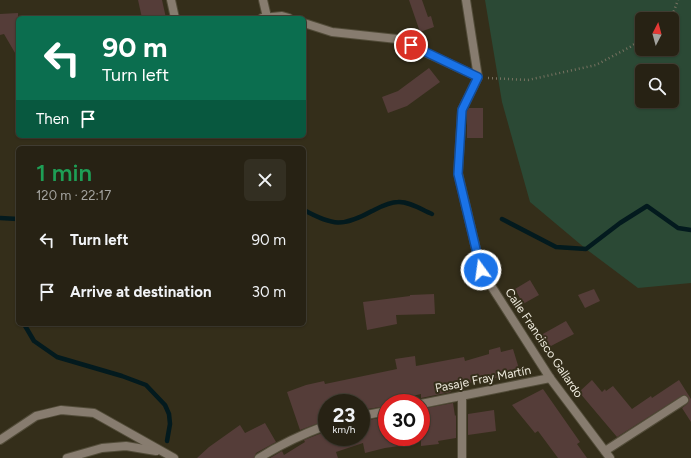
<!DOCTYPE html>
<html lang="en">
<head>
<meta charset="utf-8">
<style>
  :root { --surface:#272214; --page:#332f22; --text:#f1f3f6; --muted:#a4a4a0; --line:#433f34 }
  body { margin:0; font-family:Figtree,sans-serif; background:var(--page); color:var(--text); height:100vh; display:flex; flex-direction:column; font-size:15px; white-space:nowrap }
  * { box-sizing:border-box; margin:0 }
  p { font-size:13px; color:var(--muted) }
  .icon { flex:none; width:22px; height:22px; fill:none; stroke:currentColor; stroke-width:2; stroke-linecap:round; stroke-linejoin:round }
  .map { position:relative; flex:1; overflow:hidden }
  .side { position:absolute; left:16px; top:146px; width:290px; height:180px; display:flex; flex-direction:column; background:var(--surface); border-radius:6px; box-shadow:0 1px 3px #0004,0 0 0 1px var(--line) }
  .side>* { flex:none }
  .hud { position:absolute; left:16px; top:16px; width:290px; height:122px; border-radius:6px; box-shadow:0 1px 3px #0004,0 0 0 1px var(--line); background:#0b6e4f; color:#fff; overflow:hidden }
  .needle { width:26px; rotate:6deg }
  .fabs { position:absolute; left:635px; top:12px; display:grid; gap:8px }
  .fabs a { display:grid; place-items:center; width:44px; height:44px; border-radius:6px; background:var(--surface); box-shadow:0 1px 3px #0004,0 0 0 1px var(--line); font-size:20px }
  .speed { position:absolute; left:318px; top:394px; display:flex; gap:8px; font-size:20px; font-weight:700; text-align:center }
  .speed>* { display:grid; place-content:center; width:52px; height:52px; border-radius:50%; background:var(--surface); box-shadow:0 1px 3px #0004,0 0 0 1px var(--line); line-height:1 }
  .speed small { font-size:10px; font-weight:400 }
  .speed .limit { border:6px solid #d22; background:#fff; color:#111 }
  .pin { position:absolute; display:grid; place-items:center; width:34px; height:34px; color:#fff; margin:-17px; border:2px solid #fff; border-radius:50%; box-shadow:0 1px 4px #0007 }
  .me { position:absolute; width:44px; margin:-22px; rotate:346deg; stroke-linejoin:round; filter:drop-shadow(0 0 3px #0008) }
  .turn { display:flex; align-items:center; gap:14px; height:84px; padding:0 20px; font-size:18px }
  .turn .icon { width:52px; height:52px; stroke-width:2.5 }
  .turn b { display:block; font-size:28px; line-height:34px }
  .then { display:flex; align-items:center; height:38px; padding:0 20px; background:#0003; gap:8px; font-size:15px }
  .round { display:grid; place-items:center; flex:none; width:42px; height:42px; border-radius:6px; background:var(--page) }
  .summary { display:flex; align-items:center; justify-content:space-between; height:68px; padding:0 20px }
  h1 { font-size:24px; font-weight:600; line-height:30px; color:#1e9e55 }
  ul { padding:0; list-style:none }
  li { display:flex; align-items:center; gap:12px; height:52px; padding:0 20px }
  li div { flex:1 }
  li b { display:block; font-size:15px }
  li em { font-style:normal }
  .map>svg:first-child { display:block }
  .green { fill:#2b4935; fill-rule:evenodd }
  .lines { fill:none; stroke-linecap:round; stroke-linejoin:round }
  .stream { stroke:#031a1e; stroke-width:4.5 }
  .building { fill:#553d39 }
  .street-casing { stroke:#524c39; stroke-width:10 }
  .path { stroke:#777261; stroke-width:2.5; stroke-dasharray:1 3; stroke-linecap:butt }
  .street { stroke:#877c6f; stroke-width:8 }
  .route-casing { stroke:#114b97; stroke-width:10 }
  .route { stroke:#1a73e8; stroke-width:7 }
  .labels { text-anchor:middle; stroke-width:4; stroke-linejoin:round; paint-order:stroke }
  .street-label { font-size:12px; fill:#efebde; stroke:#342e1a }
</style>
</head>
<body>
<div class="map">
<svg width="691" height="458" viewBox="0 0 691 458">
  <rect width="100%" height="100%" fill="#342e1a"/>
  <path class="green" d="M485,0H691V283L638,288L586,249L530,202L502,102ZM642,19H672V49H642ZM642,71H672V101H642Z"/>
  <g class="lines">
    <g class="stream">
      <path d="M304,210C333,226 343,227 372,211C380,207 389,202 398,202C409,201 422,210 432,214"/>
      <polyline points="0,218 18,219"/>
      <polyline points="502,219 556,247 586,249 620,223 647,206 678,228 691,230"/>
      <polyline points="24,324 34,341 57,357 122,376 146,385 165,405 169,414 170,424 167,441"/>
    </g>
  </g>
  <g class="building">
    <polygon points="138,0 162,0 166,18 142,18"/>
    <polygon points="409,0 422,0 428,17 431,16 434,27 420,32"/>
    <polygon points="18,13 18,58 4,34 0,35 0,14"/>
    <polygon points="429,68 440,82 407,106 388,113 382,97 398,91"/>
    <polygon points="469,108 483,108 483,138 467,138 467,111"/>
    <polygon points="530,280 539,295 523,304 515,289"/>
    <polygon points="594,289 600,301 585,308 578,295"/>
    <polygon points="434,294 435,314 396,315 397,324 367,330 363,302 410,296 410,295"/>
    <polygon points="566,321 574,334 549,347 541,335"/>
    <polygon points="500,347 501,352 513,349 520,372 492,379 489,376 490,379 451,387 451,392 421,398 421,394 386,402 387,406 361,410 361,403 327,403 327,420 300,430 287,392 306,385 324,381 325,384 397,369 395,359 415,356 416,366 464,357 465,361 489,354 489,350"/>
    <polygon points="592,380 602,392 605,389 606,391 613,386 632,409 651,396 652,398 679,380 691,399 691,422 682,408 687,404 689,400 688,397 683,395 617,437 579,392"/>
    <polygon points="543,389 580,442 577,444 587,458 558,458 538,431 535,433 512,405"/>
    <polygon points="453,403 455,416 456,415 456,438 438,441 439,444 421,446 421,409"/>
    <polygon points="494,410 496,431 468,435 468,414"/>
    <polygon points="387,417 387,437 413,437 413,444 385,448 365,453 363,443 336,452 338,458 270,458 282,451 284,455 305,442 304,440 327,431 327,437 361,437 361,421"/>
    <polygon points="265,423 276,442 256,453 254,458 197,458 209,447 240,425 245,433"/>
  </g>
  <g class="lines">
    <g class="street-casing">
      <g id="street">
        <polyline points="171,0 175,18"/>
        <polyline points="263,0 267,17"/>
        <polyline points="466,0 478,77 462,110 458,173 481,270 550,378 610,458"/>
        <polyline points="262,18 282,16 289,18"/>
        <polyline points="304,23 332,32 397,39 478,77"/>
        <polyline points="462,395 462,458"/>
        <polyline points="421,404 550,378"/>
        <polyline points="361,416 387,411"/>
        <polyline points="0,440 36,416 61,410 94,413 174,458"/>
        <polyline points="605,451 684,400"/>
        <polyline points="67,458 102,448 126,446 156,451"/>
        <path d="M259,458C281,444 303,434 327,425"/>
      </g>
    </g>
    <g class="path">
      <polyline points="671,19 678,0"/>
      <polyline points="488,78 528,80 596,65 630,47 642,39"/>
    </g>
    <use href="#street" class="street"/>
  </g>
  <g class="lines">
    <g class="route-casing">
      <polyline id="route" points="411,45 478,77 462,110 458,174 481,270"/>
    </g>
    <use href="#route" class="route"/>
  </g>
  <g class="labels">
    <g class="street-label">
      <text transform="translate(544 343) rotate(56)" y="4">Calle Francisco Gallardo</text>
      <text transform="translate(483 379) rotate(-11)" y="4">Pasaje Fray Martín</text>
    </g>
  </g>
</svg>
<div class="fabs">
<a><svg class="needle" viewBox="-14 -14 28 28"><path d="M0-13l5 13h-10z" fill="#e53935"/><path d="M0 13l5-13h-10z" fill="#a4a4a0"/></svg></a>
<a><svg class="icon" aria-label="search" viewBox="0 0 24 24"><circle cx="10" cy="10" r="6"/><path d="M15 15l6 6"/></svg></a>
</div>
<div class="speed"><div>23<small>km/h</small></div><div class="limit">30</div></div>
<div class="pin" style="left:411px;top:45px;background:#d93025"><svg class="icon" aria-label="arrive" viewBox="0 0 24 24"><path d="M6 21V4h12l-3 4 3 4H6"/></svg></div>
<svg class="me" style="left:481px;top:270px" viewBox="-20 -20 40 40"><circle r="17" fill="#1a73e8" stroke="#fff" stroke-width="3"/><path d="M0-11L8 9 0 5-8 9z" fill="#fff"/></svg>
<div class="hud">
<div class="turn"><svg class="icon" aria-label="left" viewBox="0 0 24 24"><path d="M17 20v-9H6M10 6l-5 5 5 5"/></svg><div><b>90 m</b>Turn left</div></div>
<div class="then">Then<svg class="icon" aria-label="arrive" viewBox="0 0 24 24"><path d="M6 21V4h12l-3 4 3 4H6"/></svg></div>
</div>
<section class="side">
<div class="summary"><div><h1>1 min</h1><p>120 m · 22:17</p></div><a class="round"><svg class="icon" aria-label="close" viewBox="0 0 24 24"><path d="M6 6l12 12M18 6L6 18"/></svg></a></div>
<ul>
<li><svg class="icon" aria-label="left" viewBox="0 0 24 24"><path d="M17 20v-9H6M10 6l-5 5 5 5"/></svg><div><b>Turn left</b></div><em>90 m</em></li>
<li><svg class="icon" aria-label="arrive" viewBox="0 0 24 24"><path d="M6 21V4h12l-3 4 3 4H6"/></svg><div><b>Arrive at destination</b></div><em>30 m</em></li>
</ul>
</section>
</div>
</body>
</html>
